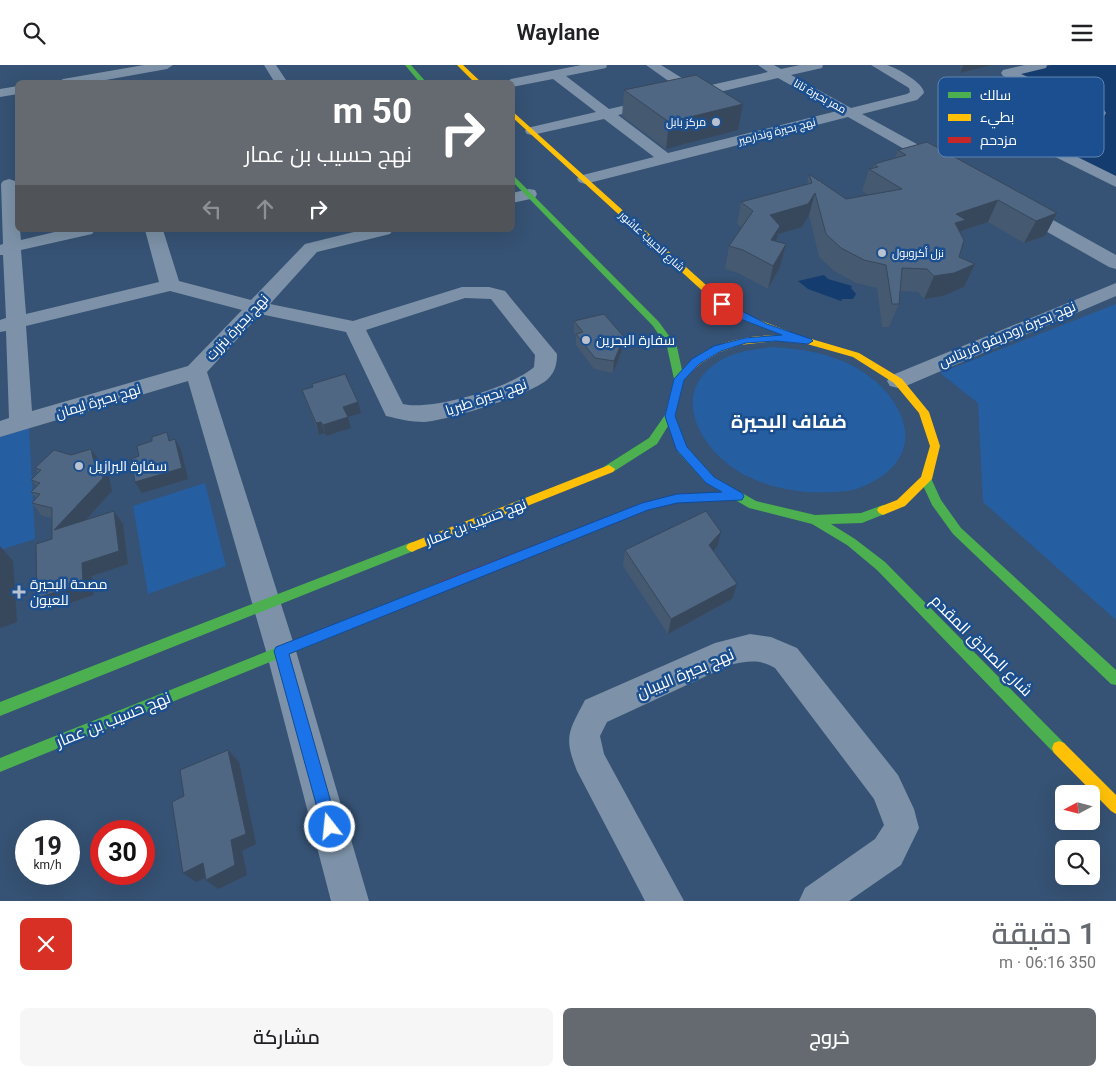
<!DOCTYPE html>
<html lang="ar">
<head>
<meta charset="utf-8">
<style>
  :root { --surface:#fff; --page:#f6f6f6; --text:#202124; --muted:#757577; --accent:#656970 }
  body { margin:0; font-family:Roboto,Cairo,sans-serif; background:var(--page); color:var(--text); direction:rtl; height:100vh; display:flex; flex-direction:column; font-size:19px; white-space:nowrap }
  * { box-sizing:border-box; margin:0 }
  p { font-size:16px; color:var(--muted) }
  .icon { flex:none; width:28px; height:28px; fill:none; stroke:currentColor; stroke-width:2; stroke-linecap:round; stroke-linejoin:round }
  .map { position:relative; height:836px; overflow:hidden; direction:ltr }
  .details { display:flex; flex-direction:column; background:var(--surface); flex:1 }
  .details>* { flex:none }
  .hud { position:absolute; left:15px; top:15px; width:500px; height:152px; border-radius:8px; box-shadow:0 5px 20px #0002; direction:rtl; background:#656970; color:#fff; overflow:hidden }
  .needle { width:32px; rotate:263deg }
  .tools { position:absolute; left:1055px; top:720px; display:grid; gap:10px }
  .tools a { display:grid; place-items:center; width:45px; height:45px; border-radius:8px; background:var(--surface); box-shadow:0 5px 20px #0002; font-size:25px }
  .speed { position:absolute; left:15px; top:755px; display:flex; gap:10px; font-size:25px; font-weight:700; text-align:center }
  .speed>* { display:grid; place-content:center; width:65px; height:65px; border-radius:50%; background:var(--surface); box-shadow:0 5px 20px #0002; line-height:1 }
  .speed small { font-size:12px; font-weight:400 }
  .speed .limit { border:8px solid #d22; background:#fff; color:#111 }
  .pin { position:absolute; display:grid; place-items:center; width:42px; height:42px; color:#fff; margin:-21px; border-radius:10px; box-shadow:0 2px 8px #0006 }
  .me { position:absolute; width:55px; margin:-28px; rotate:344deg; stroke-linejoin:round; filter:drop-shadow(0 0 4px #0008) }
  .turn { display:flex; align-items:center; gap:18px; height:105px; padding:0 20px; font-size:22px }
  .turn .icon { width:65px; height:65px; stroke-width:2.5 }
  .turn b { display:block; font-size:35px; line-height:42px }
  .lanes { display:flex; align-items:center; height:48px; padding:0 20px; background:#0003; justify-content:center; gap:25px; direction:ltr }
  .lanes .off { opacity:.35 }
  .round { display:grid; place-items:center; flex:none; width:52px; height:52px; border-radius:8px; background:var(--page) }
  .headline { display:flex; align-items:center; justify-content:space-between; height:85px; padding:0 20px }
  h1 { font-size:30px; font-weight:600; line-height:38px; color:var(--accent) }
  .primary-button { display:flex; gap:10px; margin-top:auto; padding:10px 20px }
  .primary-button a { flex:1; height:58px; border-radius:8px; background:var(--accent); color:#fff; font-size:20px; font-weight:600; line-height:58px; text-align:center }
  .primary-button a+a { background:var(--page); color:var(--text) }
  header { display:flex; justify-content:space-between; align-items:center; height:65px; padding:0 20px; background:var(--surface); font-size:22px; font-weight:600 }
  .map>svg:first-child { display:block }
  .green { fill:#265fa1 }
  .water { fill:#153c6e }
  .lines { fill:none; stroke-linecap:round; stroke-linejoin:round }
  .street { fill:#7d92a8; fill-rule:evenodd }
  .fast { fill:#4caf50; fill-rule:evenodd }
  .slow { fill:#ffc107; fill-rule:evenodd }
  .jam { fill:#c62828; fill-rule:evenodd }
  .wall { fill:#455971 }
  .shaded-wall { fill:#38485c }
  .building { fill:#506783; stroke:#38485c }
  .route { fill:#1a73e8; stroke:#114b97 }
  .poi-dot { fill:#b9c2ce; stroke:#1b4f8f; stroke-width:2 }
  .labels { text-anchor:middle; stroke-width:5; stroke-linejoin:round; paint-order:stroke }
  .far-street-label { font-size:11px; fill:#fff; stroke:#1b4f8f }
  .far-poi-label { font-size:11px; fill:#fff; stroke:#1b4f8f; text-anchor:end }
  .street-label { font-size:14px; fill:#fff; stroke:#1b4f8f }
  .poi-label { font-size:14px; fill:#fff; stroke:#1b4f8f; text-anchor:start }
  .near-street-label { font-size:16px; fill:#fff; stroke:#1b4f8f }
  .district-label { font-size:19px; font-weight:bold; fill:#fff; stroke:#1b4f8f }
  .key { fill:#1b4f8f; stroke:#5f84b1; stroke-width:1 }
  .key-label { font-size:14px; fill:#fff }
</style>
</head>
<body>
<header><svg class="icon" aria-label="menu" viewBox="0 0 24 24"><path d="M4 6h16M4 12h16M4 18h16"/></svg>Waylane<svg class="icon" aria-label="search" viewBox="0 0 24 24"><circle cx="10" cy="10" r="6"/><path d="M15 15l6 6"/></svg></header>
<div class="map">
<svg width="1116" height="836" viewBox="0 0 1116 836">
  <rect width="100%" height="100%" fill="#365274"/>
  <g class="green">
    <polygon points="1116,239 1116,555 983,437 978,338 940,308"/>
    <path d="M773,282C804,284 836,289 863,307C898,330 926,376 885,409C874,417 861,424 847,426C811,430 774,426 741,408C701,385 668,329 718,297C734,286 754,285 773,282Z"/>
    <polygon points="29,363 35,474 0,485 0,372"/>
    <polygon points="205,418 226,501 148,529 133,441"/>
  </g>
  <g class="water">
    <polygon points="1052,0 1116,0 1116,115 1031,72 1106,49 1016,9"/>
    <polygon points="824,210 828,214 852,221 851,223 856,229 853,234 842,234 841,236 808,224 798,216"/>
  </g>
  <g class="lines">
    <g class="street">
      <polygon points="144,0 173,0 167,4 89,18 57,18 63,14"/>
      <polygon points="264,0 276,0 288,18 275,18"/>
      <path d="M581,0H607L606,3L566,11L609,44L684,27L646,0H661L698,23L768,7L758,0H774L781,4L800,0H823L822,3L791,10L851,43L907,29L910,27L909,23L871,0C875,0 882,0 887,0C897,3 924,18 924,28L917,35L862,49L946,95L948,98L946,101H934L848,52L585,119L579,117L577,114L579,111L654,92L604,54L532,70L527,69L525,66L527,63L596,47L553,14L512,22V18H505L511,14ZM778,13L837,46L668,88L618,50L694,33L702,36L707,35L709,32L707,30Z"/>
      <polygon points="1025,0 1047,0 1046,3 1021,9 1104,45 1106,48 1104,51 1035,71 1116,111 1116,122 1017,73 1015,70 1017,67 1086,47 1003,11 1001,8 1003,5"/>
      <polygon points="18,21 18,29 0,32 0,24"/>
      <path d="M9,114L15,116L17,119L18,165H20L21,175L63,165H95L92,169L21,185L26,249L159,217L145,165H163L179,216L251,235L305,179L362,165H393L390,169L317,187L270,239L353,256L462,222H489L505,226L557,289C557,299 555,307 548,314C532,329 447,356 424,357C411,357 399,354 386,351L346,267L260,249L207,307L296,586L369,836H331L266,586L188,316L0,372V356L9,353L6,266L0,267V255L6,253L3,190H0V180L3,179L1,119L3,116ZM170,226L242,245L188,301L32,346L26,261ZM465,233L491,234L535,290L534,302C512,322 431,346 403,339L366,265Z"/>
      <polygon points="529,124 535,125 537,129 535,133 512,138 512,128"/>
      <polygon points="1020,139 1026,140 1116,190 1116,204 1109,202 1014,148 1011,144 1014,140"/>
      <polygon points="1116,218 1116,231 906,321 898,323 890,321 887,316 890,311"/>
      <path d="M750,569L771,572L797,583L898,710L914,744L919,763L901,800L849,836H799L805,823L875,774L884,760L874,734L775,603C760,594 747,596 730,600L607,657L600,671L604,689L684,836H645L577,706C563,671 569,666 585,635L715,578Z"/>
    </g>
    <g class="fast">
      <polygon points="405,0 411,0 427,18 420,18"/>
      <polygon points="512,109 659,257 677,282 682,305 687,303 692,306 684,315 675,351 687,382 714,412 756,436 815,450 861,448 883,440 887,442 889,445 887,448 862,458 831,459 855,474 885,497 1064,678 1066,683 1064,688 1059,690 1054,688 877,505 847,480 812,459 749,443 706,418 678,387 668,361 657,379 613,407 605,407 603,404 605,401 649,373 665,350 674,314 667,282 653,261 512,116"/>
      <polygon points="926,410 930,411 941,435 961,463 1116,605 1116,620 1111,619 953,469 932,440 920,414"/>
      <polygon points="412,477 416,479 418,482 416,485 0,651 0,637"/>
      <polygon points="443,516 447,517 449,521 447,525 0,707 0,693"/>
    </g>
    <g class="slow">
      <polygon points="457,0 463,0 482,18 475,18"/>
      <path d="M512,46L725,237L744,249L788,266L790,268L785,271L808,273L859,288L902,314L929,347L940,381L932,414L905,441L883,450L879,448L877,445L879,442L897,435L921,412L930,381L919,348L894,318L853,292L807,279L776,276L740,280L720,287L700,299L690,308H684L682,306C704,277 751,268 785,271L738,253L719,241L512,52Z"/>
      <polygon points="609,400 615,404 613,407 416,485 412,487 408,485 406,482 408,479"/>
      <polygon points="1059,676 1064,678 1116,730 1116,749 1111,746 1054,688 1052,683 1054,678"/>
    </g>
    <polygon class="jam" points="738,427 742,428 744,431 742,434 738,435 677,437 648,445 447,525 443,526 439,525 437,521 439,517 646,437 677,429"/>
  </g>
  <g class="wall">
    <polygon points="961,0 991,0 960,8"/>
    <polygon points="624,25 743,39 738,65 666,84 622,51"/>
    <polygon points="978,30 1068,44 1014,60 999,58 973,44"/>
    <polygon points="898,85 1057,148 1045,171 1024,178 988,157 961,166 960,168 959,192 975,199 964,222 943,231 924,234 918,227 900,226 899,239 889,262 882,262 877,223 856,218 834,206 819,192 809,150 802,162 778,169 776,177 786,179 780,202 768,224 738,208 725,204 729,181 742,163 737,159 741,137 807,119 809,109 846,134 869,130 862,126 869,104 873,103 874,99 895,93"/>
    <polygon points="574,256 624,272 623,283 613,308 594,304 576,280 576,270 574,268"/>
    <polygon points="302,325 361,348 348,352 351,363 326,371 325,368 319,370"/>
    <polygon points="91,384 108,408 112,426 85,456 123,459 128,499 92,511 94,530 49,545 52,474 52,453 42,451 32,438 36,433 31,427 37,421 31,415 38,408 35,403"/>
    <polygon points="717,482 714,486 732,534 668,569 623,501 625,485"/>
  </g>
  <g class="shaded-wall">
    <polygon points="963,0 991,0 960,8"/>
    <polygon points="1075,30 1068,44 1014,60 1020,45"/>
    <polygon points="743,39 738,65 666,84 669,57"/>
    <polygon points="815,128 809,150 802,162 778,169 774,184 766,198 771,175 770,150"/>
    <polygon points="998,135 988,157 961,166 956,177 945,181 956,149"/>
    <polygon points="1057,148 1045,171 1024,178 1036,156"/>
    <polygon points="786,179 780,202 768,224 773,201"/>
    <polygon points="975,199 964,222 943,231 924,234 934,211"/>
    <polygon points="624,272 623,283 613,308 614,296"/>
    <polygon points="358,337 361,348 348,352 351,363 326,371 323,360 343,342"/>
    <polygon points="321,357 325,368 319,370 316,358"/>
    <polygon points="175,374 181,385 188,414 142,428 135,417"/>
    <polygon points="91,384 108,408 112,426 65,478 54,465 94,397"/>
    <polygon points="114,446 123,459 128,499 92,511 94,530 49,545 37,533 82,498"/>
    <polygon points="721,467 717,482 705,495 709,480"/>
    <polygon points="0,481 13,496 17,557 0,563"/>
    <polygon points="737,519 732,534 668,569 671,554"/>
    <polygon points="228,685 239,697 256,779 242,786 247,810 218,824 206,815 231,775"/>
    <polygon points="203,798 216,808 196,817 183,808"/>
  </g>
  <g class="building">
    <polygon points="696,10 743,39 669,57 624,25"/>
    <polygon points="927,77 1057,148 1036,156 998,135 956,149 966,155 955,158 964,175 959,192 975,199 954,208 934,211 927,204 902,203 899,239 892,239 886,200 864,195 841,183 826,169 815,128 808,139 770,150 780,161 771,175 786,179 773,201 743,185 729,181 753,146 741,137 812,118 809,109 819,116 822,115 821,117 846,134 902,124 869,104 878,102 874,99 906,90 898,85"/>
    <polygon points="604,249 624,272 614,296 595,293 576,269 583,267 574,256"/>
    <polygon points="345,309 358,337 343,342 348,352 323,360 321,357 316,358 302,325 313,322 312,319"/>
    <polygon points="167,367 169,376 175,374 182,403 135,417 131,394 139,391 137,381 152,376 152,372"/>
    <polygon points="91,384 94,397 99,395 103,413 54,465 114,446 119,486 82,498 83,518 37,533 36,479 52,474 52,443 32,438 40,429 31,427 40,418 31,415 41,405 35,403 54,385 71,390"/>
    <polygon points="706,446 721,467 709,480 737,519 671,554 625,485"/>
    <polygon points="228,685 246,769 231,775 235,800 206,815 203,798 183,808 172,737 184,731 180,705"/>
  </g>
  <polygon class="route" points="722,236 767,259 811,274 813,276 808,279 776,276 746,278 721,286 699,299 684,315 675,351 687,382 714,412 742,428 744,431 742,435 677,438 648,445 289,589 338,762 335,768 330,770 324,768 274,586 276,582 642,438 677,429 722,427 706,418 676,384 665,351 674,314 692,294 714,281 745,273 782,270 738,253 719,241 718,239"/>
  <g class="poi-dot">
    <circle cx="716" cy="57" r="5"/>
    <circle cx="882" cy="188" r="5"/>
    <circle cx="586" cy="275" r="5"/>
    <circle cx="79" cy="401" r="5"/>
    <path d="M16.5 519.5h5v5h5v5h-5v5h-5v-5h-5v-5h5z"/>
  </g>
  <g class="labels">
    <g class="far-street-label">
      <text transform="translate(820 31) rotate(29)" y="4">ممر بحيرة تانا</text>
      <text transform="translate(777 66) rotate(-14)" y="4">نهج بحيرة وندارمير</text>
      <text transform="translate(652 176) rotate(42)" y="4">شارع الحبيب عاشور</text>
    </g>
    <g class="far-poi-label">
      <text x="706" y="61">مركز بابل</text>
      <text x="892" y="192" text-anchor="start">نزل أكروبول</text>
    </g>
    <g class="street-label">
      <text transform="translate(237 262) rotate(-47)" y="5">نهج بحيرة بنزرت</text>
      <text transform="translate(1007 269) rotate(-23)" y="5">نهج بحيرة رودريقو فريتاس</text>
      <text transform="translate(486 332) rotate(-19)" y="5">نهج بحيرة طبريا</text>
      <text transform="translate(98 336) rotate(-17)" y="5">نهج بحيرة ليمان</text>
      <text transform="translate(476 457) rotate(-21)" y="5">نهج حسيب بن عمار</text>
    </g>
    <g class="poi-label">
      <text x="596" y="280">سفارة البحرين</text>
      <text x="89" y="406">سفارة البرازيل</text>
      <text x="30" y="524">مصحة البحيرة<tspan x="30" dy="16">للعيون</tspan></text>
    </g>
    <g class="near-street-label">
      <text transform="translate(982 580) rotate(45)" y="6">شارع الصادق المقدم</text>
      <text transform="translate(685 608) rotate(-23)" y="6">نهج بحيرة البيبان</text>
      <text transform="translate(113 654) rotate(-22)" y="6">نهج حسيب بن عمار</text>
    </g>
    <g class="district-label">
      <text x="789" y="363">ضفاف البحيرة</text>
    </g>
  </g>
  <rect x="938" y="12" width="166" height="80" rx="8" class="key"/>
  <rect x="948" y="27" width="23" height="6" fill="#4caf50"/>
  <rect x="948" y="49" width="23" height="7" fill="#ffc107"/>
  <rect x="948" y="72" width="23" height="6" fill="#c62828"/>
  <g class="key-label">
    <text x="980" y="35">سالك</text>
    <text x="980" y="57">بطيء</text>
    <text x="980" y="80">مزدحم</text>
  </g>
</svg>
<div class="tools">
<a><svg class="needle" viewBox="-14 -14 28 28"><path d="M0-13l5 13h-10z" fill="#e53935"/><path d="M0 13l5-13h-10z" fill="#757577"/></svg></a>
<a><svg class="icon" aria-label="search" viewBox="0 0 24 24"><circle cx="10" cy="10" r="6"/><path d="M15 15l6 6"/></svg></a>
</div>
<div class="speed"><div>19<small>km/h</small></div><div class="limit">30</div></div>
<div class="pin" style="left:722px;top:239px;background:#d93025"><svg class="icon" aria-label="arrive" viewBox="0 0 24 24"><path d="M6 21V4h12l-3 4 3 4H6"/></svg></div>
<svg class="me" style="left:330px;top:762px" viewBox="-20 -20 40 40"><circle r="17" fill="#1a73e8" stroke="#fff" stroke-width="3"/><path d="M0-11L8 9 0 5-8 9z" fill="#fff"/></svg>
<div class="hud">
<div class="turn"><svg class="icon" aria-label="right" viewBox="0 0 24 24"><path d="M7 20v-9h11M14 6l5 5-5 5"/></svg><div><b>50 m</b>نهج حسيب بن عمار</div></div>
<div class="lanes"><svg class="icon off" aria-label="left" viewBox="0 0 24 24"><path d="M17 20v-9H6M10 6l-5 5 5 5"/></svg><svg class="icon off" aria-label="ahead" viewBox="0 0 24 24"><path d="M12 20V5M6 11l6-6 6 6"/></svg><svg class="icon" aria-label="right" viewBox="0 0 24 24"><path d="M7 20v-9h11M14 6l5 5-5 5"/></svg></div>
</div>
</div>
<section class="details">
<div class="headline"><div><h1>1 دقيقة</h1><p>350 m · 06:16</p></div><a class="round" style="background:#d93025;color:#fff"><svg class="icon" aria-label="close" viewBox="0 0 24 24"><path d="M6 6l12 12M18 6L6 18"/></svg></a></div>
<div class="primary-button"><a>خروج</a><a>مشاركة</a></div>
</section>
</body>
</html>
